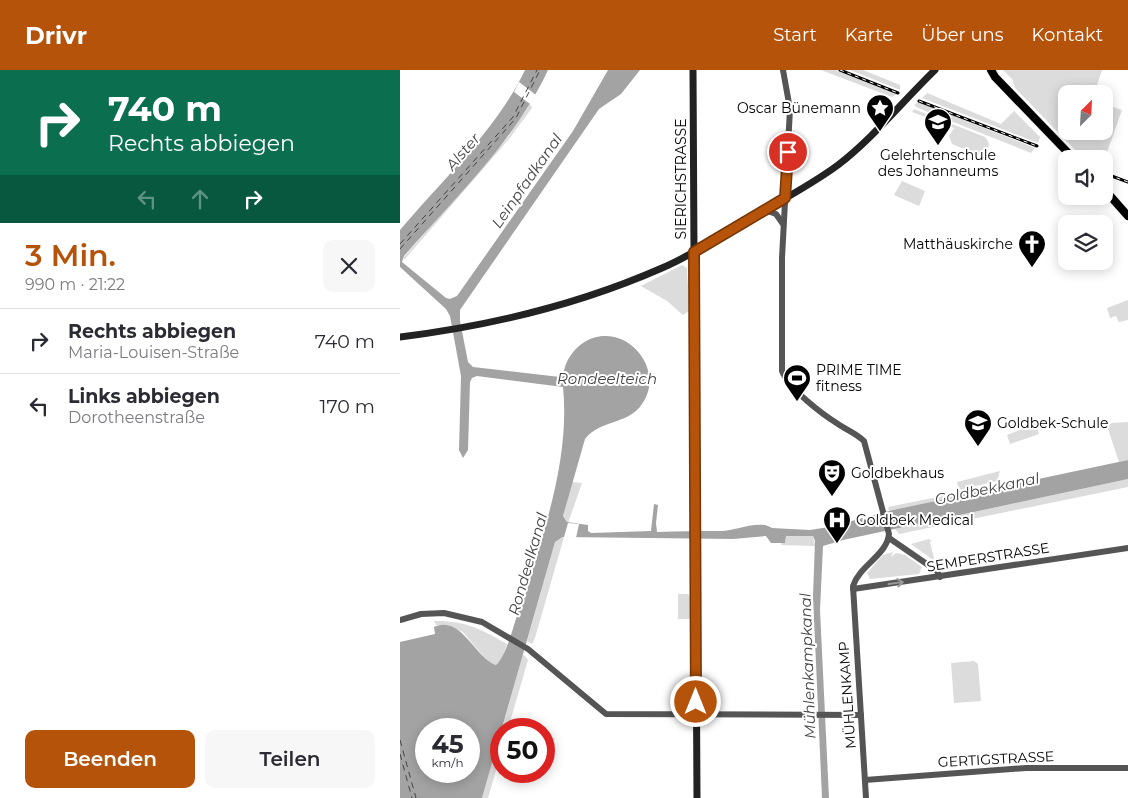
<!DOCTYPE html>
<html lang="de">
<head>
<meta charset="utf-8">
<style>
  :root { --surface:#fff; --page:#f7f7f7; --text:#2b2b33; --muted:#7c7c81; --line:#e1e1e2; --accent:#b45309 }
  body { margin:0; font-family:Montserrat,sans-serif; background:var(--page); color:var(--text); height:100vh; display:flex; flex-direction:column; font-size:19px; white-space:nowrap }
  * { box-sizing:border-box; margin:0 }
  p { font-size:16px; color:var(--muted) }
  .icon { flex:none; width:28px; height:28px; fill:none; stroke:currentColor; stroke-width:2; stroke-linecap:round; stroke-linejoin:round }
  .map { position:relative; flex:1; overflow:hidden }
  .details { display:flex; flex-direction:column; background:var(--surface); width:400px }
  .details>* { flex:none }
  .banner { background:#0b6e4f; color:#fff; overflow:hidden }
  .needle { width:32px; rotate:24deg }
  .buttons { position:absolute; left:658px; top:15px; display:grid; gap:10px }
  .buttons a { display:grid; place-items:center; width:55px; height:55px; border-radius:10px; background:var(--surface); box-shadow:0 2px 12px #0003; font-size:25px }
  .speed { position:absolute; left:15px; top:648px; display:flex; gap:10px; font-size:25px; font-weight:700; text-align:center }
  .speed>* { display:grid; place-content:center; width:65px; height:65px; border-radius:50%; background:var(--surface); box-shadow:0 2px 12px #0003; line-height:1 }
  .speed small { font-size:12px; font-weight:400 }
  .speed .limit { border:8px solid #d22; background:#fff; color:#111 }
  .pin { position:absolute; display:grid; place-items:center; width:42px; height:42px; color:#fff; margin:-21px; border:2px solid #fff; border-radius:50%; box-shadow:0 1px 5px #0007 }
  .me { position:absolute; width:55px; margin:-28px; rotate:0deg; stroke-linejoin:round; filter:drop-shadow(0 0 4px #0008) }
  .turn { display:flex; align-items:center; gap:18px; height:105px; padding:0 25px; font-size:22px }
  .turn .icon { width:65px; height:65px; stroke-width:2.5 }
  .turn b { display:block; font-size:35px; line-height:42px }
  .lanes { display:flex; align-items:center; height:48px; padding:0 25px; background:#0003; justify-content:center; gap:25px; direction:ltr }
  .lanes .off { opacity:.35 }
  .round { display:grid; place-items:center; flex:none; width:52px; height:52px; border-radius:10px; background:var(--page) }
  .overview { display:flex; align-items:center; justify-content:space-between; height:85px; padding:0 25px }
  h1 { font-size:30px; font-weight:600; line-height:38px; color:var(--accent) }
  .primary-button { display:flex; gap:10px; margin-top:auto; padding:10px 25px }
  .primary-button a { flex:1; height:58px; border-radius:10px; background:var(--accent); color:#fff; font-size:20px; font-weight:600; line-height:58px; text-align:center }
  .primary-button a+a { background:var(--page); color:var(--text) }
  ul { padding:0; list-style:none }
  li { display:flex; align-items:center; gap:15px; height:65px; padding:0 25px; border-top:1px solid var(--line) }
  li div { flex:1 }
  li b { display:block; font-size:19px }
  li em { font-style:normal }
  header { display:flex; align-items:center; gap:30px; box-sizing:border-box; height:70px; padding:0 25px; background:var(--accent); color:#fff }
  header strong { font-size:24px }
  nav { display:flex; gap:28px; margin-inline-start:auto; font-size:18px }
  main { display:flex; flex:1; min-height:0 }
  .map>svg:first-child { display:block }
  .green { fill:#dcdcdc }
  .water { fill:#a3a3a3; fill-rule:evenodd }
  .pier { fill:#fff }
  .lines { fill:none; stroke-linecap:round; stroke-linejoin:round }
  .ferry { stroke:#444; stroke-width:1; stroke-dasharray:6 5; stroke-linecap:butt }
  .primary-casing { stroke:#dbdbdb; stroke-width:9 }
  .tertiary { stroke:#555; stroke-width:6 }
  .secondary { stroke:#222; stroke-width:7 }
  .primary { stroke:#000; stroke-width:8 }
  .rail-casing { stroke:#000; stroke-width:3 }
  .rail { stroke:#fff; stroke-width:1; stroke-dasharray:4; stroke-linecap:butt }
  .oneway { stroke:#999 }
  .route-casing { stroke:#753606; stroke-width:12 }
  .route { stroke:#b45309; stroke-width:9 }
  .labels { text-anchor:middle; stroke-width:4; stroke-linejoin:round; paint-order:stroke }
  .poi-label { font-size:14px; fill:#000; stroke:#fff; text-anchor:start }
  .street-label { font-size:14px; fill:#000; stroke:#fff }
  .water-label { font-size:15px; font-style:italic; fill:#444; stroke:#fff }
</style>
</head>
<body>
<header>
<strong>Drivr</strong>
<nav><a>Start</a><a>Karte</a><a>Über uns</a><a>Kontakt</a></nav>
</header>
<main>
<section class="details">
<div class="banner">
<div class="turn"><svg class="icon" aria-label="right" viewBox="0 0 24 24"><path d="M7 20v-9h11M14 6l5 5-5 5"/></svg><div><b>740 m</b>Rechts abbiegen</div></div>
<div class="lanes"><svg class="icon off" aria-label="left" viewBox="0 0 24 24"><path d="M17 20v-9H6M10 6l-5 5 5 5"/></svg><svg class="icon off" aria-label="ahead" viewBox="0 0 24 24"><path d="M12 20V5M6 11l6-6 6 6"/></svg><svg class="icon" aria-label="right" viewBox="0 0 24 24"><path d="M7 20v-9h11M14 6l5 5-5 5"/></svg></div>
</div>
<div class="overview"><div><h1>3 Min.</h1><p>990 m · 21:22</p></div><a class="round"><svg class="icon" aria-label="close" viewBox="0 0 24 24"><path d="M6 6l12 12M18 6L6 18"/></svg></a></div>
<ul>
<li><svg class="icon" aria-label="right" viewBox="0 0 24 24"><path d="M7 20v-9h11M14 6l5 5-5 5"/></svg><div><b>Rechts abbiegen</b><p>Maria-Louisen-Straße</p></div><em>740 m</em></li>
<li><svg class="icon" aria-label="left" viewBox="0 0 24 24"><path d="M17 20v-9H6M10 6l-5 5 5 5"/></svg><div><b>Links abbiegen</b><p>Dorotheenstraße</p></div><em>170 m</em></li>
</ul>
<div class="primary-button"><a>Beenden</a><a>Teilen</a></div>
</section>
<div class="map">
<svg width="728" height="728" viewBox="0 0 728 728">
  <rect width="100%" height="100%" fill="#fff"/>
  <g class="green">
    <polygon points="421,0 436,0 496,24 492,27"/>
    <polygon points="450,0 463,0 500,15 500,20"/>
    <polygon points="603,0 702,0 694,24 666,24 666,61 704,61 704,34 722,40 704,91 704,89 688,89 680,85 615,18 612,9"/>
    <polygon points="527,23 601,54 614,41 640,67 638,73 522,28"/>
    <polygon points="518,32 635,78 631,83 518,38 514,35"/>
    <polygon points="130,34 132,38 109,69 4,190 4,187 108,67"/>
    <polygon points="514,39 585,67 589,73 588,80 579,85 552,74 549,66 554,58 512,42"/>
    <polygon points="502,111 525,121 519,136 494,125"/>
    <polygon points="282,195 287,198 289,241 283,245 267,231 241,216"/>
    <polygon points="728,230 728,250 719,252 716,246 710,248 707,238"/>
    <polygon points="728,352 728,390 719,392 707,356 712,353"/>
    <polygon points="636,354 639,364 610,374 607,365"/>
    <polygon points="600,401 597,411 559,420 557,412"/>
    <polygon points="728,409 728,417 499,464 495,459"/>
    <polygon points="172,412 182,413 168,453 163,446"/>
    <polygon points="602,414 604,416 489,441 488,437"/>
    <polygon points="386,466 413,466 415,476 381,475 381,473 385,473"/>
    <polygon points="164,467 135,568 132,574 127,571 155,472"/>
    <polygon points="529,469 532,471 530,472 534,488 533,490 511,474"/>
    <polygon points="493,482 491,487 496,483 505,485 522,497 519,504 470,509 467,503 483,485"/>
    <polygon points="278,524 288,524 290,527 291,549 278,549"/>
    <path d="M34,551C63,550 82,559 107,574C104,582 103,591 96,595L89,593L63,562L44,555H36Z"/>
    <polygon points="123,584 128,590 108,659 102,659"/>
    <polygon points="574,591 578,594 581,631 554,633 551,593"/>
    <polygon points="101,660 101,683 88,728 82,728"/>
  </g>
  <path class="water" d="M125,0H148C115,71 55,128 4,186L2,192L46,228L50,229L57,226L173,61L208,0H240L221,24L199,39L60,240V251L68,292L73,297L160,307C164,304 164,299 166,294C171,282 181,272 193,268C231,256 265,302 242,334C228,355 201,349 185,369L163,446L167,452L188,455V461L191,463L251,461L254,434L258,435L256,453L257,462C279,461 300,461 321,461C336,461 358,449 372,458L410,460L429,457L493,440L728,390V409L443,470L423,476L420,540L429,728H422L413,526L415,471L413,466H386L385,473H371L366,466L333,469L163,467L155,472L82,728H0V572L35,564L34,557C61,544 76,589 96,595C107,587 119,538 123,523H126C145,457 170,387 163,317L77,306L72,308L70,312L68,380L63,388L59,380L61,306L50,246L46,239L0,197V160C41,112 99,56 125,0ZM26,659H69V701H26Z"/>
  <g class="pier">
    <polygon points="119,12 136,25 130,34 114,22"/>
    <polygon points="168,453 179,454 176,468 164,467"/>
  </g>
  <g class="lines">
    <g class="ferry">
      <polyline points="0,174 113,47 137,0"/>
      <polyline points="0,179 116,48 140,0"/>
      <polyline points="0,670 16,728"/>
      <polyline points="0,684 12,728"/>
    </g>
    <g class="primary-casing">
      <g id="primary">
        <polyline points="591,0 595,7 674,89"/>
        <polyline points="704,119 728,146"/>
      </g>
    </g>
    <g class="tertiary">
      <path d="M383,0L390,39L382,188V301C389,319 422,344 438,354C447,360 457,364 464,371L489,464C487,485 459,496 453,516L466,728"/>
      <polyline points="365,140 376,144 383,154"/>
      <polyline points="489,468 537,501 540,507"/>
      <polyline points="453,519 728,478"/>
      <polyline points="0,550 21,544 44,543 82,552 128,579 206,644 461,645"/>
      <polyline points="465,710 626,698 728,698"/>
    </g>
    <g class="secondary">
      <polyline points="293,0 297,728"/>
      <path d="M0,267C89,256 180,234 262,198C293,185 322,165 351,148C380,131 411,115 438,95C473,68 503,31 535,0"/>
    </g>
    <use href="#primary" class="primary"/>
    <g class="rail-casing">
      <g id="rail">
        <polyline points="440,0 498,23"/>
        <polyline points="519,31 637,76"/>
        <polyline points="709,105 728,112"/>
      </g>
    </g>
    <use href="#rail" class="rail"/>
  </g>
  <defs><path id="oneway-shaft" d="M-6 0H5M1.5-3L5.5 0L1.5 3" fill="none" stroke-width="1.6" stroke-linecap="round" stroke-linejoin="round" transform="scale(1.25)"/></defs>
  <use class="oneway" href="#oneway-shaft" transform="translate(496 513) rotate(-8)"/>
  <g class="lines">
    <g class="route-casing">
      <polyline id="route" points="296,632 294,182 385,128 388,82"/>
    </g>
    <use href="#route" class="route"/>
  </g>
  <defs>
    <g id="sight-pin" transform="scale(1.4375)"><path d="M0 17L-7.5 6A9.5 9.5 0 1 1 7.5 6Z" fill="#000" stroke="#fff"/><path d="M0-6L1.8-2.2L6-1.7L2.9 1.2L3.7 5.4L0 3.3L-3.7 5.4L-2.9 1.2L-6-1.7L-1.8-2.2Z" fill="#fff"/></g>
    <g id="school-pin" transform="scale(1.4375)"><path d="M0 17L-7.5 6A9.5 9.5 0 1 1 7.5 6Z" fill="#000" stroke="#fff"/><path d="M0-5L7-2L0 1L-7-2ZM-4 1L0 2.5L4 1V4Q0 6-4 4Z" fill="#fff"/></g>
    <g id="church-pin" transform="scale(1.4375)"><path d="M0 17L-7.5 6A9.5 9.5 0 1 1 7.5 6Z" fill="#000" stroke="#fff"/><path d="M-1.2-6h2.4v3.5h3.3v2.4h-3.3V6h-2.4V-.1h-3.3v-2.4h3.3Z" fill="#fff"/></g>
    <g id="stadium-pin" transform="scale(1.4375)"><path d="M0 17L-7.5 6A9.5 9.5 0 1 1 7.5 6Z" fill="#000" stroke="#fff"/><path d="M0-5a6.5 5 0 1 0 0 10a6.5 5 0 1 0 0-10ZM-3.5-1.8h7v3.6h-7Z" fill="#fff"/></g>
    <g id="theatre-pin" transform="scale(1.4375)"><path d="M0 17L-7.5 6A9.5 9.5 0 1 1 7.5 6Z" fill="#000" stroke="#fff"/><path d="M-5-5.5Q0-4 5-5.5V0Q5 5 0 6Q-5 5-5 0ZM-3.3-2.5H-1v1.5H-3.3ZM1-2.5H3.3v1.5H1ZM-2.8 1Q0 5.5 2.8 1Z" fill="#fff"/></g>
    <g id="hospital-pin" transform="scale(1.4375)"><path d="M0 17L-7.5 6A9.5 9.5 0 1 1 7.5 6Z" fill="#000" stroke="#fff"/><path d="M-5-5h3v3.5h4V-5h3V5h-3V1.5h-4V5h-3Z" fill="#fff"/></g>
  </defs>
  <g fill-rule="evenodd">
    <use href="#sight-pin" x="480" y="38"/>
    <use href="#school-pin" x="538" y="52"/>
    <use href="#church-pin" x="632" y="174"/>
    <use href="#stadium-pin" x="397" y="308"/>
    <use href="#school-pin" x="578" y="353"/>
    <use href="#theatre-pin" x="432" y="403"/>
    <use href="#hospital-pin" x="437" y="450"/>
  </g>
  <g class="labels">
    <g class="poi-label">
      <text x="461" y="43" text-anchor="end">Oscar Bünemann</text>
      <text x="538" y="90" text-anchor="middle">Gelehrtenschule<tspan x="538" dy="16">des Johanneums</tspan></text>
      <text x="613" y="179" text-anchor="end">Matthäuskirche</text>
      <text x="416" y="305">PRIME TIME<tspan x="416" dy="16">fitness</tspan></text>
      <text x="597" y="358">Goldbek-Schule</text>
      <text x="451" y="408">Goldbekhaus</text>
      <text x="456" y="455">Goldbek Medical</text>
    </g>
    <g class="street-label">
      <text transform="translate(281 109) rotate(-90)" y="5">SIERICHSTRASSE</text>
      <text transform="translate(588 487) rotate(-9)" y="5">SEMPERSTRASSE</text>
      <text transform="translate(447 625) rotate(-94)" y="5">MÜHLENKAMP</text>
      <text transform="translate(596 689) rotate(-3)" y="5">GERTIGSTRASSE</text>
    </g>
    <g class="water-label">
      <text transform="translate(63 82) rotate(-49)" y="5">Alster</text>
      <text transform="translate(127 111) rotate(-55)" y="5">Leinpfadkanal</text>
      <text x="207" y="314">Rondeelteich</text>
      <text transform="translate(587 419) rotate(-12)" y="5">Goldbekkanal</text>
      <text transform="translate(128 494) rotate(-74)" y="5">Rondeelkanal</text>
      <text transform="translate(408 596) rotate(-92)" y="5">Mühlenkampkanal</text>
    </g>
  </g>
</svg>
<div class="buttons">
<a><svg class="needle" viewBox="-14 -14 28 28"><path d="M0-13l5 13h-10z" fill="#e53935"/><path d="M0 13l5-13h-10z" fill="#7c7c81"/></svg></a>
<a><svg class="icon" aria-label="sound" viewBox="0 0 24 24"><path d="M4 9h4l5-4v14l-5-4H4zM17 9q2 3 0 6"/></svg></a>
<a><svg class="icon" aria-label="layers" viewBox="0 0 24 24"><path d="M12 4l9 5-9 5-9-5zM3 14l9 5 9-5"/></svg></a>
</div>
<div class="speed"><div>45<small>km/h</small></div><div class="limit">50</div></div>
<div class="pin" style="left:388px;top:82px;background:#d93025"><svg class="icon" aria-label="arrive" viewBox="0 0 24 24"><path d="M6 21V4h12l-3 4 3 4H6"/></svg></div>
<svg class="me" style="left:296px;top:632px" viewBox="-20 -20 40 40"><circle r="17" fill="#b45309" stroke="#fff" stroke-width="3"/><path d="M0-11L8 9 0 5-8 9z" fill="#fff"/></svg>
</div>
</main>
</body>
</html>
